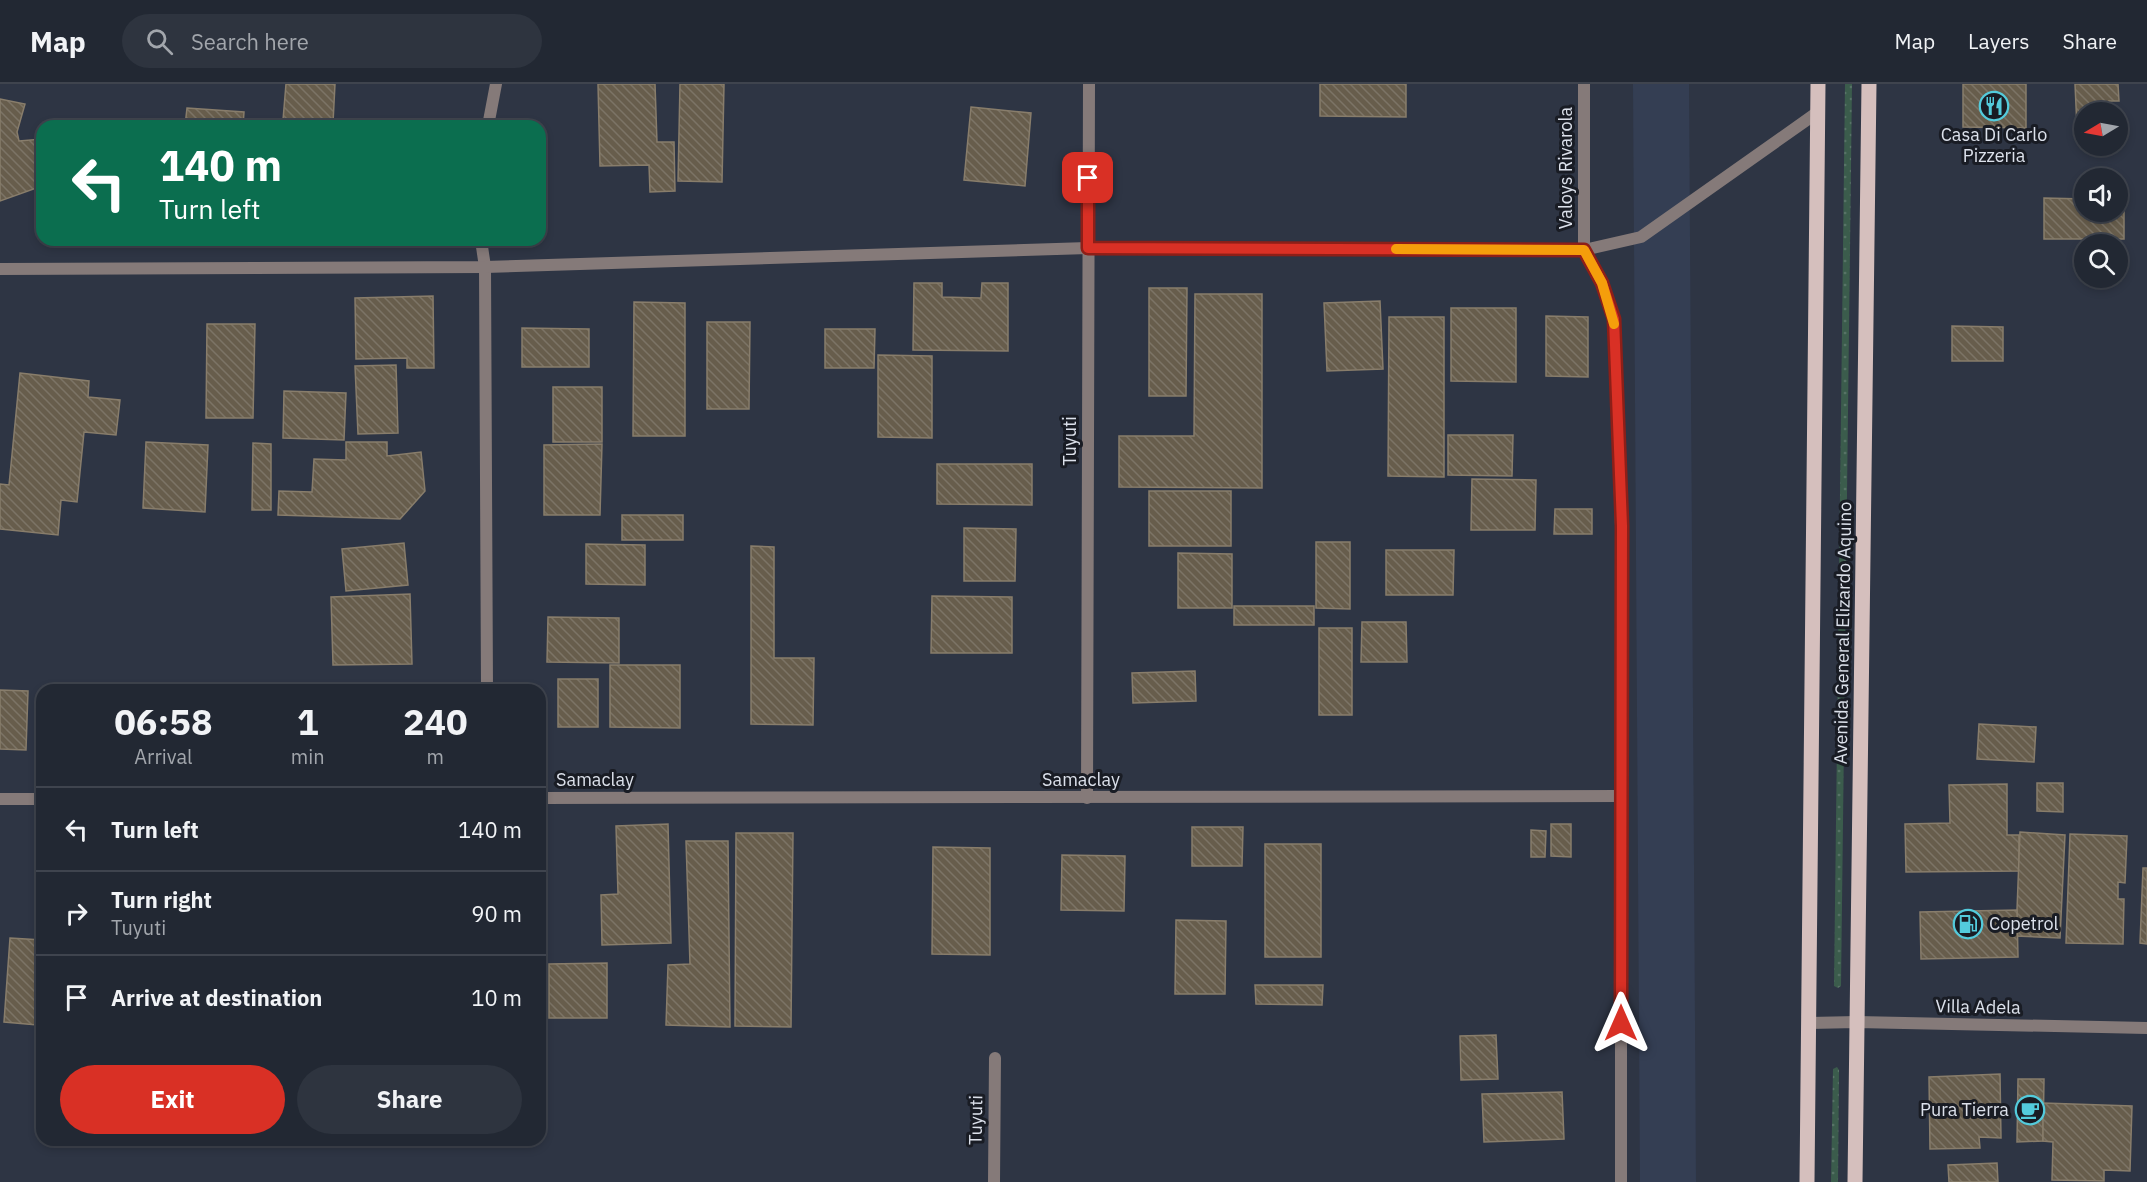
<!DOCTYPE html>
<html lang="en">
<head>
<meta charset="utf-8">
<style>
  :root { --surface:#222833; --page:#2e343f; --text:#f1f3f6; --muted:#a2a6ac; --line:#3f444e; --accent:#d93025 }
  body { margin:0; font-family:"IBM Plex Sans",sans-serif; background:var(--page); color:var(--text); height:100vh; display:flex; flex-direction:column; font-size:22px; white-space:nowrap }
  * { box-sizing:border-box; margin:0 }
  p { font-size:20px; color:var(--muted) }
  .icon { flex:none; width:33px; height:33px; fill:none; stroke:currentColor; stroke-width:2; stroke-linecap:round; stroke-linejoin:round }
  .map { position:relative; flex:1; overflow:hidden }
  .sheet { position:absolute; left:36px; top:600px; width:510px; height:462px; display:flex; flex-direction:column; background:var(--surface); border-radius:18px; box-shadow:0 3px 9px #0003,0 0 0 2px var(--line) }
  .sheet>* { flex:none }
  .hud { position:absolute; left:36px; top:36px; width:510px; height:126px; border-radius:18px; box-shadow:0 3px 9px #0003,0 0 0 2px var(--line); background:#0b6e4f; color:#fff; overflow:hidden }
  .needle { width:39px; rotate:260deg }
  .tools { position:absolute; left:2074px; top:18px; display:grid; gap:12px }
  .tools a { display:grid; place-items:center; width:54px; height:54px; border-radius:50%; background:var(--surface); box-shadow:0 3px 9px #0003,0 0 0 2px var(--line); font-size:30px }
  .pin { position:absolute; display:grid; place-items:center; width:51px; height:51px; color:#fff; margin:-26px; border-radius:12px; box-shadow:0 3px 9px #0006 }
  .me { position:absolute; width:66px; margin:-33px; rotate:0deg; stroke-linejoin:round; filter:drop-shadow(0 0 4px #0008) }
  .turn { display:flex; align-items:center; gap:21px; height:126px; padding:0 24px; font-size:27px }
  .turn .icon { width:78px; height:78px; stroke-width:2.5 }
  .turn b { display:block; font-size:42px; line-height:51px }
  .eta { display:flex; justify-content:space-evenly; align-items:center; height:102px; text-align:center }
  .eta b { font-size:36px; font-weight:700; line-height:42px }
  .primary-button { display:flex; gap:12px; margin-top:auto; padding:12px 24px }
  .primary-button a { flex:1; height:69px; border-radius:36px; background:var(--accent); color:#fff; font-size:24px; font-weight:700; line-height:69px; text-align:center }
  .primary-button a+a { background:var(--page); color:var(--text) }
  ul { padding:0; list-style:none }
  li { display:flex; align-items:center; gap:18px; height:84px; padding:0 24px; border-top:2px solid var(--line) }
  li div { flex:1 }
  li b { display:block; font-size:22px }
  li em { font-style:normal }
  header { display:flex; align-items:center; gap:36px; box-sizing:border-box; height:84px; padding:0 30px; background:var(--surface); border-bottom:2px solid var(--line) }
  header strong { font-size:28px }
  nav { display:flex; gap:33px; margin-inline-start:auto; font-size:21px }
  .search { width:420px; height:54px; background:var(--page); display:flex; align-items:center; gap:15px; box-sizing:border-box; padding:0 21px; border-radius:33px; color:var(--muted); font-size:22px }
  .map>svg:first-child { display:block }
  .built { fill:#343e53 }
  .grass { fill:url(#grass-dots) }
  .building { fill:url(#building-back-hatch); stroke:#887d6b; stroke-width:1.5 }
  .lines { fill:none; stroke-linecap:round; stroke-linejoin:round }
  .minor { stroke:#857a79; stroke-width:12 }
  .tertiary { stroke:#857a79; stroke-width:12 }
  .primary { stroke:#d5bfbd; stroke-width:15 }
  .route-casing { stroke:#8d1f18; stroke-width:15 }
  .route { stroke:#d93025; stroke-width:10 }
  .slow { stroke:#f59e0b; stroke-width:10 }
  .labels { text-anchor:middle; stroke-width:6; stroke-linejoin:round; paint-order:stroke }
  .poi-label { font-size:18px; fill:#dce1eb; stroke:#191c24 }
  .street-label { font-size:18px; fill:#dce1eb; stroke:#191c24 }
</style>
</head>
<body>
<header>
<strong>Map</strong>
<div class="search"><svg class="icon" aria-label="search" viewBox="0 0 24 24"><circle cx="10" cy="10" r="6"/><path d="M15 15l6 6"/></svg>Search here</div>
<nav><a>Map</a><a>Layers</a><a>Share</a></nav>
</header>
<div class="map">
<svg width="2147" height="1098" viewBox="0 0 2147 1098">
  <defs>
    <pattern id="grass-dots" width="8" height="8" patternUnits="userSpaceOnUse" patternTransform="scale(1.5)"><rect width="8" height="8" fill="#3b5c4c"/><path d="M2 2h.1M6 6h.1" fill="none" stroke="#577366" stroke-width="1.8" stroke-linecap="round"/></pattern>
    <pattern id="building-back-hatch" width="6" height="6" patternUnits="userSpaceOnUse" patternTransform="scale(1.5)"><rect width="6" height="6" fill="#675d4c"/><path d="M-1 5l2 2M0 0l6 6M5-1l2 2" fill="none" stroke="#7c7466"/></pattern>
  </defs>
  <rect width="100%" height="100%" fill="#2e3544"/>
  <polygon class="built" points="1633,0 1689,0 1696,1098 1640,1098"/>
  <g class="grass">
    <polygon points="1845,0 1852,0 1841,902 1838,904 1834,902"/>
    <polygon points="1837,983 1839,986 1838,1098 1831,1098 1833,985"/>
  </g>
  <g class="building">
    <polygon points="286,0 335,0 333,39 283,36"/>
    <polygon points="598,0 655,0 657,58 674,58 675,107 650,108 649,81 600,82"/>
    <polygon points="680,0 724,0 722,98 678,97"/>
    <polygon points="1320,0 1406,0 1406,33 1320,32"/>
    <polygon points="1963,0 2026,0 2026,44 1963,43"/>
    <polygon points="2075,0 2118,0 2119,17 2109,17 2109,28 2085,28 2085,44 2077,44"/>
    <polygon points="0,15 25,20 17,48 19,57 42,55 42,102 0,117"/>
    <polygon points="971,23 1031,29 1025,102 964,96"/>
    <polygon points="187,24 244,28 243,42 185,42"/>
    <polygon points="2044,114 2085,115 2085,128 2118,128 2118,115 2124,115 2124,155 2044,155"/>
    <polygon points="914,199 942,199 942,213 981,214 982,199 1008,199 1008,267 913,266"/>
    <polygon points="1149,204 1187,204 1186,312 1149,312"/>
    <polygon points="1195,210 1262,210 1262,404 1119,403 1119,352 1194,352"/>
    <polygon points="433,212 434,284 407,284 407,274 356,275 355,214"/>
    <polygon points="1380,217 1383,285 1327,287 1324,219"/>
    <polygon points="634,218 685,219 685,352 633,352"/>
    <polygon points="1451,224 1516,224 1516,298 1451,297"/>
    <polygon points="1546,232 1588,233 1588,293 1546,292"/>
    <polygon points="1389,233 1444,233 1444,393 1388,392"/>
    <polygon points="707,238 750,238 749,325 707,325"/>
    <polygon points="207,240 255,240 253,334 206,334"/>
    <polygon points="1952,242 2003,243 2003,277 1952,277"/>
    <polygon points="522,244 589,245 589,283 522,283"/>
    <polygon points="825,245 875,245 874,284 825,284"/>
    <polygon points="878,271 932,272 932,354 878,353"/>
    <polygon points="396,281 398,349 358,350 355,282"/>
    <polygon points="20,289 89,297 88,313 120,316 116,351 84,348 77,418 61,416 58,451 0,445 0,400 9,401"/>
    <rect x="553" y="303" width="49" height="55"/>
    <polygon points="284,307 346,309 344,356 283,354"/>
    <polygon points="1448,351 1513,351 1512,392 1448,391"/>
    <polygon points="146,358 208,361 205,428 143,424"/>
    <polygon points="346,358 387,358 387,372 421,368 425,407 400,435 278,431 279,407 312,408 314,375 346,376"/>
    <polygon points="253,359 271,360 271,426 252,426"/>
    <polygon points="602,360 600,431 544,431 544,361"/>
    <polygon points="937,380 1032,380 1032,421 937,420"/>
    <polygon points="1472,395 1536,396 1535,446 1471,446"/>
    <rect x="1149" y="407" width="82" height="55"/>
    <polygon points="1555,425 1592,425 1592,450 1554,450"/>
    <rect x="622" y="431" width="61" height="25"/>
    <polygon points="964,444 1016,445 1015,497 964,497"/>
    <polygon points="1316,458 1350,458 1350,525 1316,524"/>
    <polygon points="404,459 408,501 346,507 342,465"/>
    <polygon points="586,460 645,461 645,501 586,500"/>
    <polygon points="751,462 774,463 774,574 814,574 813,641 751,640"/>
    <polygon points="1386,466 1454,466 1453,511 1386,511"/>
    <polygon points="1178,469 1232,470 1232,524 1178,524"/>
    <polygon points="410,510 412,580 333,581 331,513"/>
    <polygon points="932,512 1012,513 1012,569 931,569"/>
    <rect x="1234" y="522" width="80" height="19"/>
    <polygon points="548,533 619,534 619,579 547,578"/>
    <polygon points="1362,538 1406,538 1407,578 1361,578"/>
    <rect x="1319" y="544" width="33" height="87"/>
    <polygon points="610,581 680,581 680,644 610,643"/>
    <polygon points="1195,587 1196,617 1133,619 1132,589"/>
    <rect x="558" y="595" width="40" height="48"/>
    <polygon points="0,606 28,607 26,666 0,665"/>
    <polygon points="1979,640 2036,643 2034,678 1977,675"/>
    <polygon points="2037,699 2063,699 2063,728 2037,727"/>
    <polygon points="2007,700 2007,751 2019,751 2019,787 1906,788 1905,740 1950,739 1949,701"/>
    <polygon points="668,740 671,859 602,861 601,811 618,810 616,742"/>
    <polygon points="1551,740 1571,740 1571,773 1551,772"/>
    <polygon points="1192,743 1243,743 1242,782 1192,782"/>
    <polygon points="1531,746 1546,747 1545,773 1531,773"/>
    <polygon points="2020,748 2065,751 2060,854 2016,852"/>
    <polygon points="736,749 793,749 791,943 735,942"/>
    <polygon points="2070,750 2127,752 2125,799 2118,798 2118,815 2124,815 2123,860 2066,859"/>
    <polygon points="686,757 728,757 730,943 666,941 668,881 690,880"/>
    <rect x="1265" y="760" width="56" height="113"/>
    <polygon points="933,763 990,764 990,871 932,870"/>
    <polygon points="1062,771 1125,772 1124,827 1061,826"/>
    <polygon points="2143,784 2147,784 2147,860 2140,859"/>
    <polygon points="2017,826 2018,873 1921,875 1920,828"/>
    <polygon points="1176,836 1226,837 1225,910 1175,910"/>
    <polygon points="10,854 42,856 37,941 4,938"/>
    <polygon points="607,879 607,934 549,934 549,880"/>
    <polygon points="1255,901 1323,901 1322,921 1256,920"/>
    <polygon points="1496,951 1498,995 1461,996 1460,952"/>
    <polygon points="2000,990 2001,1054 1979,1053 1980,1064 1930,1065 1929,993"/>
    <polygon points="2018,995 2044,995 2043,1057 2017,1058"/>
    <polygon points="1562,1008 1564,1055 1484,1058 1482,1010"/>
    <polygon points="2043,1019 2132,1022 2130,1087 2104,1086 2104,1097 2052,1096 2053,1058 2043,1057"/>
    <polygon points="1997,1079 1998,1098 1949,1098 1948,1081"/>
  </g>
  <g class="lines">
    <g class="minor">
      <polyline points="488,42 496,0"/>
      <polyline points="481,156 485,183 487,606"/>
      <polyline points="0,185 485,183 1088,164 1584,166 1641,153 1818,28"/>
      <polyline points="540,714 1621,712"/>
      <polyline points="1087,714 1089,0"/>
      <polyline points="0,715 42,715"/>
      <polyline points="1809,939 1857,938 2147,944"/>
      <polyline points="994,1098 995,974"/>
    </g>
    <polyline class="tertiary" points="1584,0 1584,166 1602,199 1614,235 1621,442 1621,1098"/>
    <g class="primary">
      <polyline points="1807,1098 1818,0"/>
      <polyline points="1855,1098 1869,0"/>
    </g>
  </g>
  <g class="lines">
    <g class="route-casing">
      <polyline id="route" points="1088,94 1088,164 1584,166 1602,199 1614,235 1622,442 1621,939"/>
    </g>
    <use href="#route" class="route"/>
    <polyline class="slow" points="1396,165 1584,166 1602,199 1614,240"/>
  </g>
  <defs>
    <g id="restaurant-ring" transform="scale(1.5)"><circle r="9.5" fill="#191c24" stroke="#53cbdc" stroke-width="1.5"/><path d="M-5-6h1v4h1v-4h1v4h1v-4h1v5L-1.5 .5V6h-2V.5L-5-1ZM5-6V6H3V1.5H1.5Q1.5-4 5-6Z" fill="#53cbdc"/></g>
    <g id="fuel-ring" transform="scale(1.5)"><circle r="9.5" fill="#191c24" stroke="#53cbdc" stroke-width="1.5"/><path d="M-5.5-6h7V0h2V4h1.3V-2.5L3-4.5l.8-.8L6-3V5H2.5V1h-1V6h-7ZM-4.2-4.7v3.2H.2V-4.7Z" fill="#53cbdc"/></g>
    <g id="cafe-ring" transform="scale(1.5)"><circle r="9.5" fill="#191c24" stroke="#53cbdc" stroke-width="1.5"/><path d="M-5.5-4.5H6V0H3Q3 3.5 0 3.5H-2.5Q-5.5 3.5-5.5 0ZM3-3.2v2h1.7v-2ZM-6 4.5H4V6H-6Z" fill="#53cbdc"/></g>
  </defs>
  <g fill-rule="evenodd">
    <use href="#restaurant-ring" x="1994" y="22"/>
    <use href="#fuel-ring" x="1968" y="840"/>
    <use href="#cafe-ring" x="2030" y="1026"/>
  </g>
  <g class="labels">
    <g class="poi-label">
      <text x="1994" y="57">Casa Di Carlo<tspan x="1994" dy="21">Pizzeria</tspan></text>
      <text x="1989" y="846" text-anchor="start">Copetrol</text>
      <text x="2009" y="1032" text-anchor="end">Pura Tierra</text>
    </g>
    <g class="street-label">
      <text transform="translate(1566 84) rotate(-90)" y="6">Valoys Rivarola</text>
      <text transform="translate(1070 357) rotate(-90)" y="6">Tuyuti</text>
      <text transform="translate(1843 549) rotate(-89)" y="6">Avenida General Elizardo Aquino</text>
      <text x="595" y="702">Samaclay</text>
      <text x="1081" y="702">Samaclay</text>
      <text transform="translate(1978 923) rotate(1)" y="6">Villa Adela</text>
      <text transform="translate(976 1036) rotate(-89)" y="6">Tuyuti</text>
    </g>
  </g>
</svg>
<div class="tools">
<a><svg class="needle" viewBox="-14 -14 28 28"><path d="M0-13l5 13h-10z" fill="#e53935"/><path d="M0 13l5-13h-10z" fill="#a2a6ac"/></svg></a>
<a><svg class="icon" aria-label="sound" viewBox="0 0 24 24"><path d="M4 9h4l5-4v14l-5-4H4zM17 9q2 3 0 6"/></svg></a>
<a><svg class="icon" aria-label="search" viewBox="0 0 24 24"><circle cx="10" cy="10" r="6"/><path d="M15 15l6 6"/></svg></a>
</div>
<div class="pin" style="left:1088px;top:94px;background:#d93025"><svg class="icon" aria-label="arrive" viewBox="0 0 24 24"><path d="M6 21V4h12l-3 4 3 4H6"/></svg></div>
<svg class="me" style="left:1621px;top:939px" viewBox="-20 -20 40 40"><path d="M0-17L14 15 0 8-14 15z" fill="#d93025" stroke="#fff" stroke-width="4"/></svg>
<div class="hud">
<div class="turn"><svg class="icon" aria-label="left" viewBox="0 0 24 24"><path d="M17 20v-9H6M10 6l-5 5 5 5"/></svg><div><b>140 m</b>Turn left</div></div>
</div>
<section class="sheet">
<div class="eta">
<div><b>06:58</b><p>Arrival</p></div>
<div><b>1</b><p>min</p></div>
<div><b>240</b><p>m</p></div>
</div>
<ul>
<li><svg class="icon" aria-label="left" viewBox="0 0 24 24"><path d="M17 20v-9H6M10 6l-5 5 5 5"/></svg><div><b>Turn left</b></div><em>140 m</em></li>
<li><svg class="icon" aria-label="right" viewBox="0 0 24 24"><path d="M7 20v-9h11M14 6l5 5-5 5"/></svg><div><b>Turn right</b><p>Tuyuti</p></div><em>90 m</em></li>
<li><svg class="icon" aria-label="arrive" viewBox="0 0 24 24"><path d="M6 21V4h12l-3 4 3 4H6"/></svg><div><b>Arrive at destination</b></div><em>10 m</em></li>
</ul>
<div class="primary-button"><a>Exit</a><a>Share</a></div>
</section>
</div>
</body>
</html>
